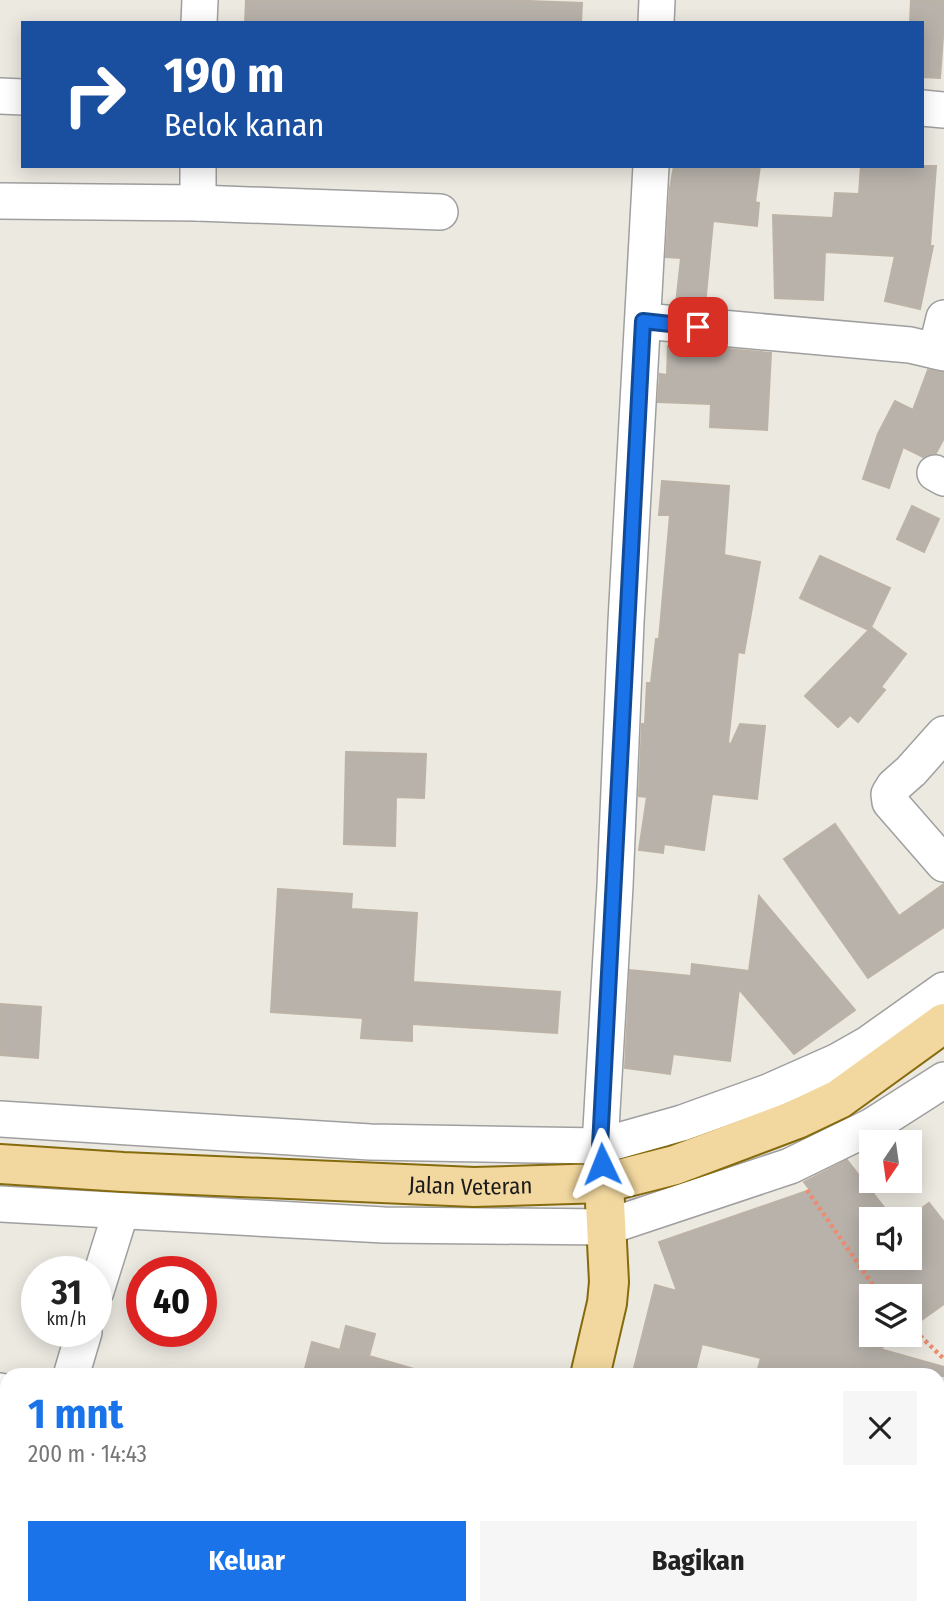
<!DOCTYPE html>
<html lang="id">
<head>
<meta charset="utf-8">
<style>
  :root { --surface:#fff; --page:#f6f6f6; --text:#222; --muted:#767676; --accent:#1a73e8 }
  body { margin:0; font-family:"Fira Sans Condensed",sans-serif; background:var(--page); color:var(--text); height:100vh; display:flex; flex-direction:column; font-size:26px; white-space:nowrap }
  * { box-sizing:border-box; margin:0 }
  p { font-size:23px; color:var(--muted) }
  .icon { flex:none; width:38px; height:38px; fill:none; stroke:currentColor; stroke-width:2; stroke-linecap:round; stroke-linejoin:round }
  .map { position:relative; flex:1; overflow:hidden }
  .sheet { position:absolute; left:0px; top:1368px; width:945px; height:247px; display:flex; flex-direction:column; background:var(--surface); border-radius:21px 21px 0 0; box-shadow:0 4px 18px #0003 }
  .sheet>* { flex:none }
  .hud { position:absolute; left:21px; top:21px; width:903px; height:147px; border-radius:0px; box-shadow:0 4px 18px #0003; background:#1a4fa0; color:#fff; overflow:hidden }
  .needle { width:46px; rotate:193deg }
  .fabs { position:absolute; left:859px; top:1130px; display:grid; gap:14px }
  .fabs a { display:grid; place-items:center; width:63px; height:63px; border-radius:0px; background:var(--surface); box-shadow:0 4px 18px #0003; font-size:35px }
  .speed { position:absolute; left:21px; top:1256px; display:flex; gap:14px; font-size:35px; font-weight:700; text-align:center }
  .speed>* { display:grid; place-content:center; width:91px; height:91px; border-radius:50%; background:var(--surface); box-shadow:0 4px 18px #0003; line-height:1 }
  .speed small { font-size:18px; font-weight:400 }
  .speed .limit { border:10px solid #d22; background:#fff; color:#111 }
  .pin { position:absolute; display:grid; place-items:center; width:60px; height:60px; color:#fff; margin:-30px; border-radius:14px; box-shadow:0 4px 10px #0006 }
  .me { position:absolute; width:77px; margin:-38px; rotate:358deg; stroke-linejoin:round; filter:drop-shadow(0 0 5px #0008) }
  .turn { display:flex; align-items:center; gap:24px; height:147px; padding:0 28px; font-size:32px }
  .turn .icon { width:91px; height:91px; stroke-width:2.5 }
  .turn b { display:block; font-size:49px; line-height:60px }
  .round { display:grid; place-items:center; flex:none; width:74px; height:74px; border-radius:0px; background:var(--page) }
  .overview { display:flex; align-items:center; justify-content:space-between; height:119px; padding:0 28px }
  h1 { font-size:42px; font-weight:700; line-height:52px; color:var(--accent) }
  .action { display:flex; gap:14px; margin-top:auto; padding:14px 28px }
  .action a { flex:1; height:80px; border-radius:0px; background:var(--accent); color:#fff; font-size:28px; font-weight:700; line-height:80px; text-align:center }
  .action a+a { background:var(--page); color:var(--text) }
  .map>svg:first-child { display:block }
  .building { fill:#b8b2ab; stroke:#bcb2a5; stroke-width:2 }
  .lines { fill:none; stroke-linecap:round; stroke-linejoin:round }
  .minor-casing { stroke:#9f9f9f; stroke-width:38 }
  .major-casing { stroke:#856b0d; stroke-width:42 }
  .path { stroke:#ec8d72; stroke-width:4.5; stroke-dasharray:3.5 3.5; stroke-linecap:butt }
  .minor { stroke:#fff; stroke-width:35 }
  .major { stroke:#f2d89f; stroke-width:38 }
  .route-casing { stroke:#114b97; stroke-width:18 }
  .route { stroke:#1a73e8; stroke-width:12 }
  .labels { text-anchor:middle; stroke-width:5; stroke-linejoin:round; paint-order:stroke }
  .street-label { font-size:23px; fill:#1b1b1b; stroke:#fff }
</style>
</head>
<body>
<div class="map">
<svg width="944" height="1614" viewBox="0 0 944 1614">
  <rect width="100%" height="100%" fill="#ece9e1"/>
  <g class="building">
    <polygon points="246,0 502,0 582,3 581,23 245,23"/>
    <polygon points="911,0 943,0 944,23 940,78 922,77 922,23 910,23"/>
    <polygon points="674,166 760,166 755,202 759,203 757,226 713,221 705,306 676,304 681,258 666,257 670,188"/>
    <polygon points="861,166 936,166 930,246 933,246 920,309 885,301 895,256 825,252 823,300 775,298 773,215 833,218 835,193 859,194"/>
    <polygon points="671,344 771,353 767,430 710,427 711,404 658,402 660,374 667,375 668,346 671,346"/>
    <polygon points="928,370 944,373 944,438 936,453 923,457 903,447 889,488 863,479 878,434 895,401 913,410"/>
    <polygon points="662,481 729,486 724,555 760,562 744,653 738,652 728,743 731,744 740,724 765,726 757,799 712,794 704,850 664,844 663,853 639,850 647,797 639,796 642,724 645,724 647,683 651,683 656,639 659,639 670,515 659,515"/>
    <polygon points="912,506 939,519 924,552 897,539"/>
    <polygon points="820,556 890,588 871,627 906,654 881,687 885,690 858,722 850,715 838,727 805,696 869,630 800,598"/>
    <polygon points="346,752 426,754 424,798 396,797 395,846 344,844"/>
    <polygon points="835,824 899,916 944,884 944,927 868,978 784,859"/>
    <polygon points="278,889 352,894 351,909 417,913 413,982 560,992 557,1033 412,1024 412,1041 361,1038 363,1018 271,1012"/>
    <polygon points="759,896 855,1010 794,1054 739,989 730,1061 673,1054 670,1074 625,1068 630,970 691,976 692,964 749,971"/>
    <polygon points="0,1004 41,1007 38,1058 0,1055"/>
    <polygon points="847,1160 894,1220 872,1220 872,1258 910,1258 910,1217 929,1203 944,1222 944,1304 910,1328 910,1297 872,1297 872,1335 900,1335 880,1349 944,1367 944,1376 756,1376 761,1358 702,1344 694,1376 632,1376 655,1285 677,1291 659,1242 810,1190 804,1182"/>
    <polygon points="346,1326 375,1334 369,1356 414,1369 413,1376 303,1376 312,1342 340,1350"/>
  </g>
  <g class="lines">
    <g class="minor-casing">
      <g id="minor">
        <polyline points="199,23 200,0"/>
        <polyline points="656,23 657,0"/>
        <polyline points="0,96 23,97"/>
        <polyline points="922,108 944,110"/>
        <polyline points="0,201 198,203 198,166"/>
        <polyline points="198,203 440,212"/>
        <polyline points="643,321 910,345 944,353"/>
        <polyline points="936,351 944,318"/>
        <polyline points="935,473 944,478"/>
        <polyline points="944,734 911,771 894,786 889,794 890,802 944,864"/>
        <polyline points="0,1119 370,1142 600,1146 682,1123 768,1092 838,1061 868,1044 944,990"/>
        <polyline points="604,1183 600,1146 615,886 626,622 651,166"/>
        <polyline points="0,1204 384,1225 607,1227 790,1166 872,1126 944,1080"/>
        <polyline points="96,1291 121,1211"/>
        <polyline points="71,1376 84,1332"/>
        <polyline points="0,1391 7,1393"/>
        <polyline points="0,1589 7,1568"/>
        <polyline points="845,1608 870,1614"/>
        <polyline points="707,1614 708,1608"/>
      </g>
    </g>
    <g class="major-casing">
      <g id="major">
        <path id="s1" d="M0,1164L123,1172L474,1187L604,1183L675,1165L797,1119L839,1099L944,1023"/>
        <polyline points="590,1376 607,1303 609,1282 604,1183"/>
        <polyline points="530,1614 531,1608"/>
      </g>
    </g>
    <g class="path">
      <polyline points="807,1190 881,1297"/>
      <polyline points="910,1326 944,1359"/>
    </g>
    <use href="#minor" class="minor"/>
    <use href="#major" class="major"/>
  </g>
  <g class="lines">
    <g class="route-casing">
      <polyline id="route" points="602,1164 600,1146 643,321 698,327"/>
    </g>
    <use href="#route" class="route"/>
  </g>
  <g class="labels">
    <g class="street-label">
      <text dy="8" stroke="none"><textPath href="#s1" startOffset="471">Jalan Veteran</textPath></text>
    </g>
  </g>
</svg>
<div class="fabs">
<a><svg class="needle" viewBox="-14 -14 28 28"><path d="M0-13l5 13h-10z" fill="#e53935"/><path d="M0 13l5-13h-10z" fill="#767676"/></svg></a>
<a><svg class="icon" aria-label="sound" viewBox="0 0 24 24"><path d="M4 9h4l5-4v14l-5-4H4zM17 9q2 3 0 6"/></svg></a>
<a><svg class="icon" aria-label="layers" viewBox="0 0 24 24"><path d="M12 4l9 5-9 5-9-5zM3 14l9 5 9-5"/></svg></a>
</div>
<div class="speed"><div>31<small>km/h</small></div><div class="limit">40</div></div>
<div class="pin" style="left:698px;top:327px;background:#d93025"><svg class="icon" aria-label="arrive" viewBox="0 0 24 24"><path d="M6 21V4h12l-3 4 3 4H6"/></svg></div>
<svg class="me" style="left:602px;top:1164px" viewBox="-20 -20 40 40"><path d="M0-17L14 15 0 8-14 15z" fill="#1a73e8" stroke="#fff" stroke-width="4"/></svg>
<div class="hud">
<div class="turn"><svg class="icon" aria-label="right" viewBox="0 0 24 24"><path d="M7 20v-9h11M14 6l5 5-5 5"/></svg><div><b>190 m</b>Belok kanan</div></div>
</div>
<section class="sheet">
<div class="overview"><div><h1>1 mnt</h1><p>200 m · 14:43</p></div><a class="round"><svg class="icon" aria-label="close" viewBox="0 0 24 24"><path d="M6 6l12 12M18 6L6 18"/></svg></a></div>
<div class="action"><a>Keluar</a><a>Bagikan</a></div>
</section>
</div>
</body>
</html>
